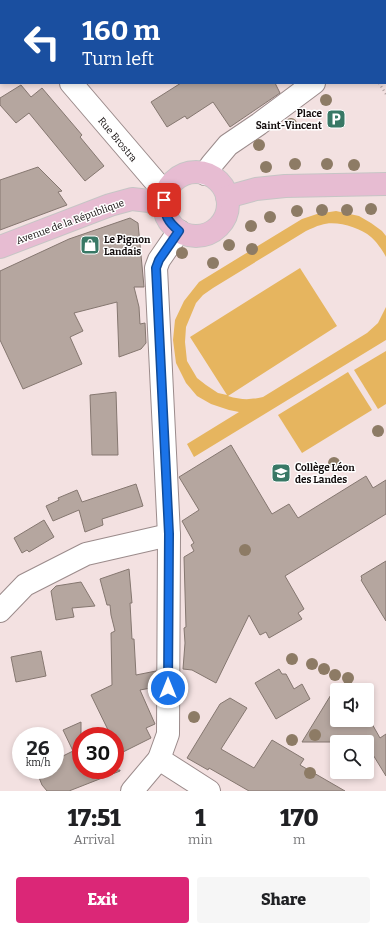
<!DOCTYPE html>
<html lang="en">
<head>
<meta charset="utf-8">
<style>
  :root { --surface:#fff; --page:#f6f6f6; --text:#202124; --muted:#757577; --accent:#db2777 }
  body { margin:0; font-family:Bitter,serif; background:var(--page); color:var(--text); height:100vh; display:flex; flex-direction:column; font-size:15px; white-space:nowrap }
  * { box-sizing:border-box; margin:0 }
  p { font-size:13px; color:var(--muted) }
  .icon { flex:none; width:22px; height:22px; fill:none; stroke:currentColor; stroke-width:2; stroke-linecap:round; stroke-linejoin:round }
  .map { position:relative; height:791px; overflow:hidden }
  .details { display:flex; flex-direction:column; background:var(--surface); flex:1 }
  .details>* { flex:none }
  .banner { position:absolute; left:0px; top:0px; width:386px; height:84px; box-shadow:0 2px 6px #0003; background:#1a4fa0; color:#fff; overflow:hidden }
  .controls { position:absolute; left:330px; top:683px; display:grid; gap:8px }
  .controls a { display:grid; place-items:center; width:44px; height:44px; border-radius:4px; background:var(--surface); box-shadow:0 2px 6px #0003; font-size:20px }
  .speed { position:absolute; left:12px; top:727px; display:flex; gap:8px; font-size:20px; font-weight:700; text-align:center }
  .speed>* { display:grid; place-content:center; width:52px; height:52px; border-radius:50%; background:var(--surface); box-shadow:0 2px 6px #0003; line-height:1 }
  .speed small { font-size:10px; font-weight:400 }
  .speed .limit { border:6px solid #d22; background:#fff; color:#111 }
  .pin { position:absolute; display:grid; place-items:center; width:34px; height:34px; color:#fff; margin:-17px; border-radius:8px; box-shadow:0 2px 6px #0006 }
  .me { position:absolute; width:44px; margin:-22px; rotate:0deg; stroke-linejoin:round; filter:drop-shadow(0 0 3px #0008) }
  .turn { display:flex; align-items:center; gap:14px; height:84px; padding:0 16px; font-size:18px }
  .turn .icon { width:52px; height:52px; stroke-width:2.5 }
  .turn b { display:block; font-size:28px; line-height:34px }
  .eta { display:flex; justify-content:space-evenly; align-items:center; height:68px; text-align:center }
  .eta b { font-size:24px; font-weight:800; line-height:28px }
  .button { display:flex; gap:8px; margin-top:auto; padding:8px 16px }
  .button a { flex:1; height:46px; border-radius:4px; background:var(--accent); color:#fff; font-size:16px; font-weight:800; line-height:46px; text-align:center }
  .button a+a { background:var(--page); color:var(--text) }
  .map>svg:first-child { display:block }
  .green { fill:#e6b55f }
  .building { fill:#b5a69f; stroke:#857770 }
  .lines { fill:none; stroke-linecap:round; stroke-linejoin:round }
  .minor-casing { stroke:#9b8b8b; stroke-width:24 }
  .major-casing { stroke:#c6c5c5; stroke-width:24 }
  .path { stroke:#aea0a0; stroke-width:2.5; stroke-dasharray:1 3; stroke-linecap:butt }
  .minor { stroke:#fff; stroke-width:22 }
  .major { stroke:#e7bcd2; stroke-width:22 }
  .tree { fill:#8d7b65 }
  .route-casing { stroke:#114b97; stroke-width:10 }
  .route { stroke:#1a73e8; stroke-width:7 }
  .labels { text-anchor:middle; stroke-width:3; stroke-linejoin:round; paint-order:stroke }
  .poi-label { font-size:10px; font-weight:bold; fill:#130d0d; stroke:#fff; text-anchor:start }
  .street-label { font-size:10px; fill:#130d0d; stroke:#fff }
</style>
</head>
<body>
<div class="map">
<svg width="386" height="791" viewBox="0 0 386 791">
  <rect width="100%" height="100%" fill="#f3e1e1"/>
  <g class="green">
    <path d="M336,211L359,216L371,223L382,231L386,236V257C383,251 376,241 371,237C359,227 335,220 321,225C316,226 311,229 306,231L213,288L203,295L196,303L186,327L185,342L187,361L197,378L206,385L218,393L227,395L190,337L300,268L337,326L228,396C241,400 250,400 263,397L367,333L378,323L386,307V340L194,457L187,444L239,412L229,410L211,404L197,396L186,383L176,363L173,340L175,320L184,301L199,282L302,219L317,214Z"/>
    <polygon points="386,351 386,404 378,409 354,370"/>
    <polygon points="348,372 372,410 302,453 278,415"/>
  </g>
  <g class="building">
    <polygon points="181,83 275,83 280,93 230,127 213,102 187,119 185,116 167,127 151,102"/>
    <polygon points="21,85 31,97 42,88 82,135 80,137 104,166 85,181 29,113 16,123 0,105 0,98"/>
    <polygon points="38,167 62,191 58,192 67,205 0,230 0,180"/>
    <polygon points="130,218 138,223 144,287 134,287 139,307 140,324 145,323 146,343 141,349 119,357 117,302 74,313 83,331 70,337 82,364 23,389 0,340 0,271 69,239"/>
    <polygon points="116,392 118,455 92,455 90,395"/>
    <polygon points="231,445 272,514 289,504 298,518 366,476 373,488 386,480 386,514 285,576 304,609 298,613 302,619 269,638 266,632 260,635 249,615 216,683 192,670 183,669 185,643 184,628 186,627 184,557 194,551 191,545 194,543 182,521 199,510 179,477"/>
    <polygon points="136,484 143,506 102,519 103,525 85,532 79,510 53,521 46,506 59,500 58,498 77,490 82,502"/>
    <polygon points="44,520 54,537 29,552 27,550 22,553 14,538"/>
    <polygon points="386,561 386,621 361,580 362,579 361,576"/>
    <polygon points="129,569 132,603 130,603 132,639 134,639 136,675 156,671 156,687 140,690 155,724 146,728 151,738 115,756 115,736 111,736 91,695 112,685 111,633 115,631 111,615 110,605 107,605 100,579"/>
    <polygon points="81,582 95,606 72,608 74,617 56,620 51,591 56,586"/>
    <polygon points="41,651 46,676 16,682 11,657"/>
    <polygon points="279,669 282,674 286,674 294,689 302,684 310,699 276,719 255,683"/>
    <polygon points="337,685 337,720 365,720 367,723 367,715 380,738 386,734 386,776 367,745 367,742 302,742"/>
    <polygon points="230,698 247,708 221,749 254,768 272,740 304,759 300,765 345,791 249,791 209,768 208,770 187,758 220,704"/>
    <polygon points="81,722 81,770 120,770 120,771 69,791 47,791 42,785 36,770 55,770 55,760 73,751 63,730"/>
  </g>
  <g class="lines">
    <g class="minor-casing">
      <g id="minor">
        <polyline points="0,0 1,2"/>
        <polyline points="326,0 327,1"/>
        <polyline points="71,83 166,194"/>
        <polyline points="205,174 212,164 228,145 259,124 314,83"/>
        <polyline points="0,611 25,585 86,554 169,535"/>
        <polyline points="159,759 209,791"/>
        <polyline points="132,791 159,759 168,734 169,535 156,268 159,260 179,231"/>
      </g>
    </g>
    <g class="major-casing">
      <g id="major">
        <circle cx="196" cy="204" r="32"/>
        <polyline points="227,197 256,189 285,186 386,184"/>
        <polyline points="0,247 110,205 132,199 149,201 164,207"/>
      </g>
    </g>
    <polyline class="path" points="379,83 386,94"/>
    <use href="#minor" class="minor"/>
    <use href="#major" class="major"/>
  </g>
  <g class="tree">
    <circle cx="326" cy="100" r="6"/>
    <circle cx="291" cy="124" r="6"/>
    <circle cx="259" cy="145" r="6"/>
    <circle cx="295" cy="164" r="6"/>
    <circle cx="327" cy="164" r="6"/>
    <circle cx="354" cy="165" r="6"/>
    <circle cx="266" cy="167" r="6"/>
    <circle cx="371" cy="209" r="6"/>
    <circle cx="322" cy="210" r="6"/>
    <circle cx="347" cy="210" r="6"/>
    <circle cx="297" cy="211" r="6"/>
    <circle cx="270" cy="217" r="6"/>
    <circle cx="251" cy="226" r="6"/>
    <circle cx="229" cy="245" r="6"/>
    <circle cx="252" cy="249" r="6"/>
    <circle cx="182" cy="253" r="6"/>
    <circle cx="213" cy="263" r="6"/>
    <circle cx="378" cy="431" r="6"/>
    <circle cx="334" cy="463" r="6"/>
    <circle cx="245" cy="550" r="6"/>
    <circle cx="292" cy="659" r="6"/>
    <circle cx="312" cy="664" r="6"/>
    <circle cx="324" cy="669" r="6"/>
    <circle cx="335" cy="675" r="6"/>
    <circle cx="348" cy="678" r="6"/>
    <circle cx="194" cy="717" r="6"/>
    <circle cx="315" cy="735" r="6"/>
    <circle cx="292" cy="740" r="6"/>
    <circle cx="310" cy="773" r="6"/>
  </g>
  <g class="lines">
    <g class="route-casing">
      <path id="route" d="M164,200C164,215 168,222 179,231L159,260L156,268L169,534L168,688"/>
    </g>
    <use href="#route" class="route"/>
  </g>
  <defs>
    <g id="parking-square" transform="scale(1)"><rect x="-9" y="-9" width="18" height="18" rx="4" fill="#387865" stroke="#fff"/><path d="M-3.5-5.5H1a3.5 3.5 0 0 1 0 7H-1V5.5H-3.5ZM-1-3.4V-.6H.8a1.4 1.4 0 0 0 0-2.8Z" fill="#fff"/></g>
    <g id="shop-square" transform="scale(1)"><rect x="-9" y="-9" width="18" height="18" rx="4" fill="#387865" stroke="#fff"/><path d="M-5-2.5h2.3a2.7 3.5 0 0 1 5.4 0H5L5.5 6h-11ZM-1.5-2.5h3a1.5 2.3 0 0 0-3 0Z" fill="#fff"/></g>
    <g id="school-square" transform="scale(1)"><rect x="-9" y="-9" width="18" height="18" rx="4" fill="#387865" stroke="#fff"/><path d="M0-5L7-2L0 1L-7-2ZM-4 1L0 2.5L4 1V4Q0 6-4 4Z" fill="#fff"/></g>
  </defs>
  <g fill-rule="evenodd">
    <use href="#parking-square" x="336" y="119"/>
    <use href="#shop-square" x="90" y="245"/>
    <use href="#school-square" x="281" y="473"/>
  </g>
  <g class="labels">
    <g class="poi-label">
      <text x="322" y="117" text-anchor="end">Place<tspan x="322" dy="12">Saint-Vincent</tspan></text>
      <text x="104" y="243">Le Pignon<tspan x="104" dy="12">Landais</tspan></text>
      <text x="295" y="471">Collège Léon<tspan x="295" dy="12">des Landes</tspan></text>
    </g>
    <g class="street-label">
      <text transform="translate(118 139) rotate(50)" y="4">Rue Brostra</text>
      <text transform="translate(70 221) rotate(-20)" y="4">Avenue de la République</text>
    </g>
  </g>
</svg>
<div class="controls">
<a><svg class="icon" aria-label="sound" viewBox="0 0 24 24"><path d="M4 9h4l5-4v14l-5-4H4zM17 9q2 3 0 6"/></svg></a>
<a><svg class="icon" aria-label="search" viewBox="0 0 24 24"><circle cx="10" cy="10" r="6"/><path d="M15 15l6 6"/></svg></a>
</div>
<div class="speed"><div>26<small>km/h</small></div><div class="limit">30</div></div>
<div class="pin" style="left:164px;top:200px;background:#d93025"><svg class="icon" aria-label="arrive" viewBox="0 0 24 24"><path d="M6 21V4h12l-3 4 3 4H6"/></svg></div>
<svg class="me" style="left:168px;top:688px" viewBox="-20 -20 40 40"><circle r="17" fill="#1a73e8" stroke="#fff" stroke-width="3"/><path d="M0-11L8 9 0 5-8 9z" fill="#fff"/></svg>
<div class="banner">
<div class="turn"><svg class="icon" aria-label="left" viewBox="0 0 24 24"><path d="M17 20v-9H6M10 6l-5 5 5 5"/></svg><div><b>160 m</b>Turn left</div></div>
</div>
</div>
<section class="details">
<div class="eta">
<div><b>17:51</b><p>Arrival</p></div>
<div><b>1</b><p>min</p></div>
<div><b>170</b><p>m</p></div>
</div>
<div class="button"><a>Exit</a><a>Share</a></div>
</section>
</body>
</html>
